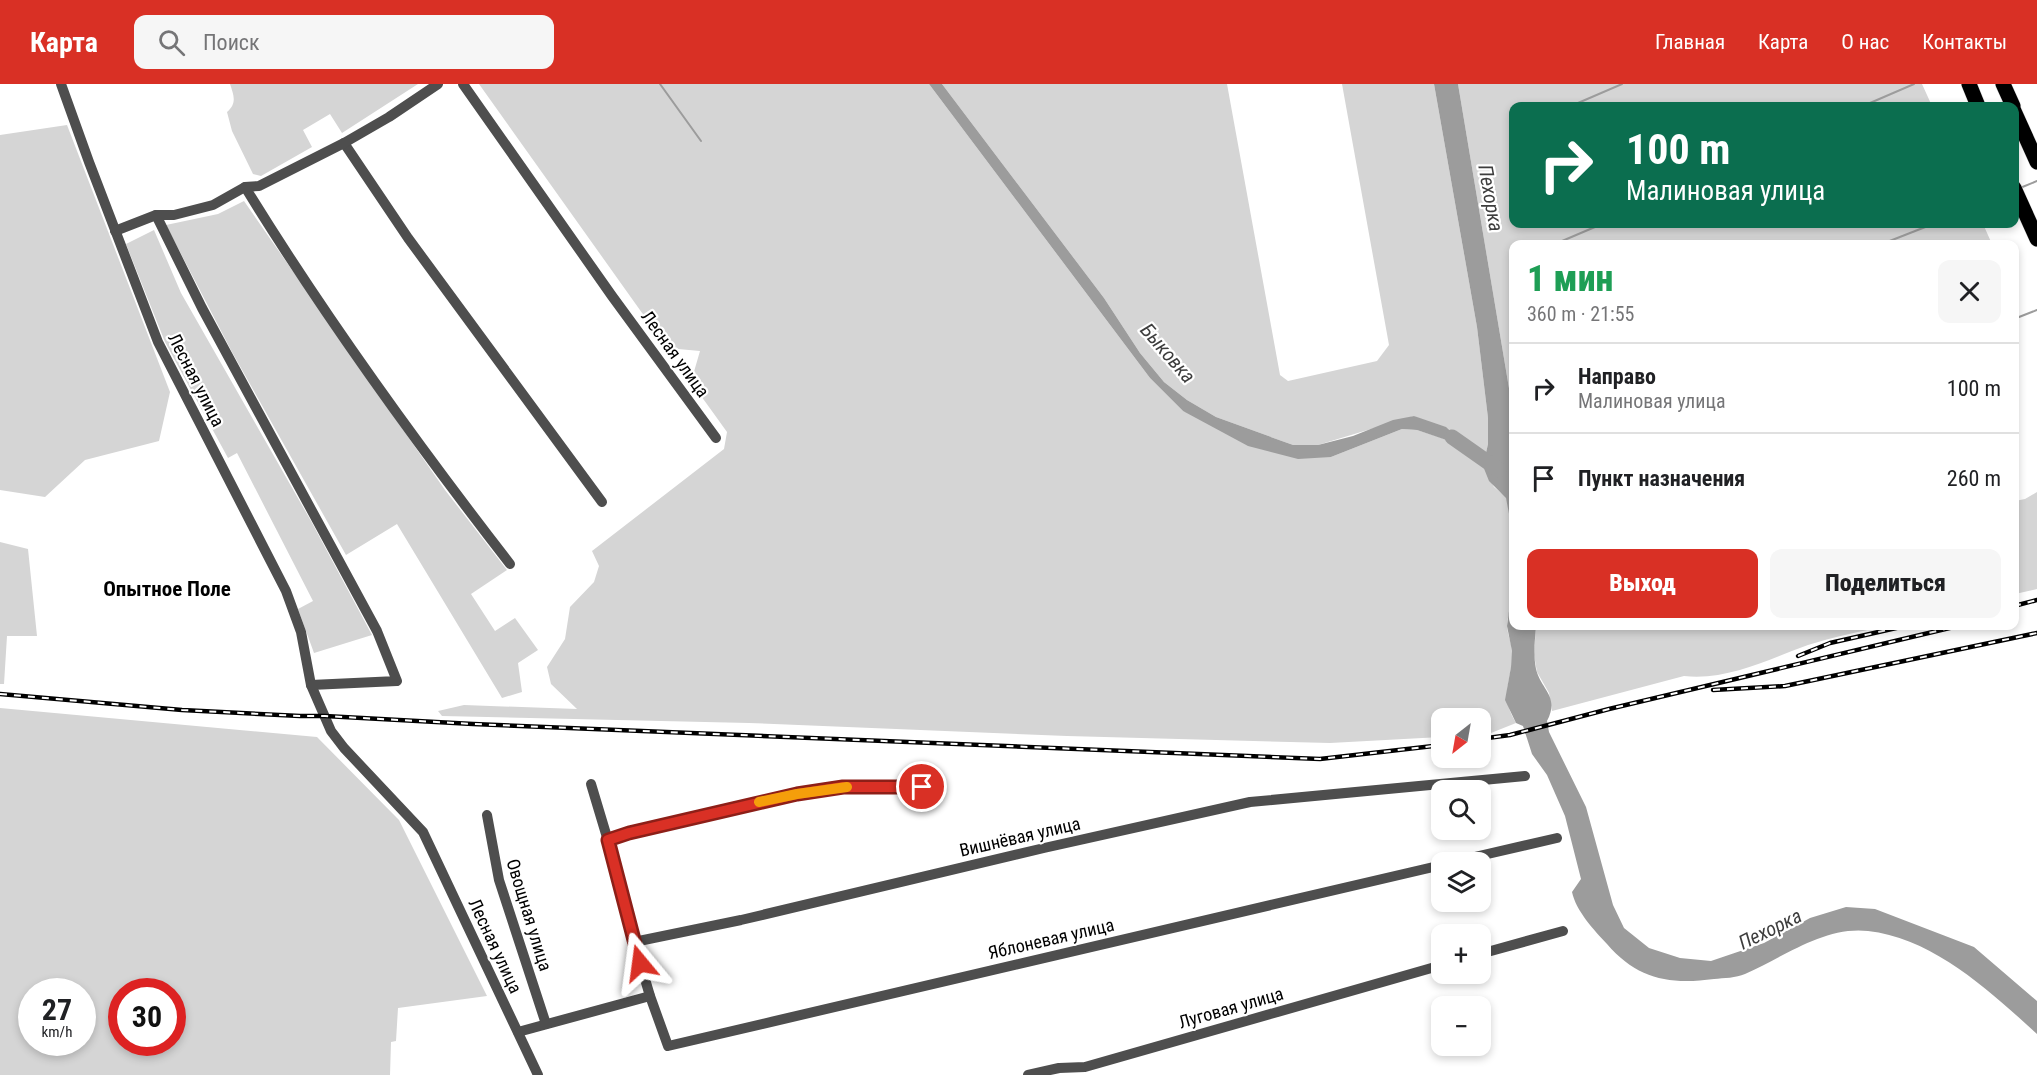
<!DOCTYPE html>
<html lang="ru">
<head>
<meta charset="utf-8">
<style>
  :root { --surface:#fff; --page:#f6f6f6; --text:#202124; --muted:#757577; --line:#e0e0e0; --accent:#d93025 }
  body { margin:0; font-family:"Roboto Condensed",sans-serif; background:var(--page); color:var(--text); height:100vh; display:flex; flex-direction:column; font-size:22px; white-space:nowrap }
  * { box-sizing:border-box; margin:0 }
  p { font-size:20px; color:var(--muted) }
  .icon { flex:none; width:33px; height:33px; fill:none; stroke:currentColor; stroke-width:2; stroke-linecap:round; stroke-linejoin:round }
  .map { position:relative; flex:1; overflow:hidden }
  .panel { position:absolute; left:1509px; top:156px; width:510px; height:390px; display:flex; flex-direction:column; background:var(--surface); border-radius:12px; box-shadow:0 3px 9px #0003 }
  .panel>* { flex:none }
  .banner { position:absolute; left:1509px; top:18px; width:510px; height:126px; border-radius:12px; box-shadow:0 3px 9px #0003; background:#0b6e4f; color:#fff; overflow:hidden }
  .needle { width:39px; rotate:211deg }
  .controls { position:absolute; left:1431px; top:624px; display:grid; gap:12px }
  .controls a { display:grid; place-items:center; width:60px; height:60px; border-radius:12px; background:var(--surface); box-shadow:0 3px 9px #0003; font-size:30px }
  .speed { position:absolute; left:18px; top:894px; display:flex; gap:12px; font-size:30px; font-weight:700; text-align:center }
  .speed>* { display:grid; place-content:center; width:78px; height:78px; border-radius:50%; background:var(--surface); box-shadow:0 3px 9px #0003; line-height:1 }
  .speed small { font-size:15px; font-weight:400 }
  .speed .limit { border:9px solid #d22; background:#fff; color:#111 }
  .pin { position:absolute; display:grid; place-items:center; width:51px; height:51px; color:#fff; margin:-26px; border:3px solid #fff; border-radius:50%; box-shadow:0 2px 6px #0007 }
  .me { position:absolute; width:66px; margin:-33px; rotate:344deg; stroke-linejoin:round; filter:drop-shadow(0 0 4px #0008) }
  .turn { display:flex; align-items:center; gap:21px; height:126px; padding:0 18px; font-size:27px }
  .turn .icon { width:78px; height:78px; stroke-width:2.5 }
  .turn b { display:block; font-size:42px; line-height:51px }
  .round { display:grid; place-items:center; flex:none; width:63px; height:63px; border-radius:12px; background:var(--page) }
  .head { display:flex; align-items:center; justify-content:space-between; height:102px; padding:0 18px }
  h1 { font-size:36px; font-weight:800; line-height:45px; color:#1e9e55 }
  .primary-button { display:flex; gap:12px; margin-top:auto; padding:12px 18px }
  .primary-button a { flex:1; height:69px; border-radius:12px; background:var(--accent); color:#fff; font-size:24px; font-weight:800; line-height:69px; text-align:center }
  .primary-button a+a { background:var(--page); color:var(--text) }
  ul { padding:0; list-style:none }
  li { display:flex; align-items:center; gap:18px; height:90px; padding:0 18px; border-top:2px solid var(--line) }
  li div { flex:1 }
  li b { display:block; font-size:22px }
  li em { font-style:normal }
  header { display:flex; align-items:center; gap:36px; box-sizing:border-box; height:84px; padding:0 30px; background:var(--accent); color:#fff }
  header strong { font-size:28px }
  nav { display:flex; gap:33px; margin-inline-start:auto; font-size:21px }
  .search { width:420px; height:54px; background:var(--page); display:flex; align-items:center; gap:15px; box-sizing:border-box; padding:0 21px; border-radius:12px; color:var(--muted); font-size:22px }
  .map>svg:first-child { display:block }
  .green { fill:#d5d5d5; fill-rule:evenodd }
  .water { fill:#9c9c9c }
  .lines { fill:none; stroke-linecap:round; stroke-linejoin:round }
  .stream { stroke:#9c9c9c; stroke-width:2 }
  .river { stroke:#9c9c9c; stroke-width:15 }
  .highway-casing { stroke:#dbdbdb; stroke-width:16 }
  .minor { stroke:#4e4e4e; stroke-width:10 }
  .highway { stroke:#000; stroke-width:15 }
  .rail-casing { stroke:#000; stroke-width:4.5 }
  .rail { stroke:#fff; stroke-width:2; stroke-dasharray:7; stroke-linecap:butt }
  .route-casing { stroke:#8d1f18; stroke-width:15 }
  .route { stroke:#d93025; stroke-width:10 }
  .slow { stroke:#f59e0b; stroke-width:10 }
  .labels { text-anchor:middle; stroke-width:4.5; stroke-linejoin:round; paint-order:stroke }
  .street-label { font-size:18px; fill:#000; stroke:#fff }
  .water-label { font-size:20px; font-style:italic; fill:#3d3d3d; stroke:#fff }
  .quarter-label { font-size:21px; font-weight:bold; fill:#000; stroke:#fff }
</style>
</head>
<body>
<header>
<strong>Карта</strong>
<div class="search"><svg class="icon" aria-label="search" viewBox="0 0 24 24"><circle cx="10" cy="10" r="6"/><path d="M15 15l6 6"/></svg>Поиск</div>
<nav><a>Главная</a><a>Карта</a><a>О нас</a><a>Контакты</a></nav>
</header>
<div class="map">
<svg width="2037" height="991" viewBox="0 0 2037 991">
  <rect width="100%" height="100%" fill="#fff"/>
  <g class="green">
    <path d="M230,0H418L342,49L330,30L303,46L312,63L261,92L253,90L232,47L227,28C237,19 234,12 230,0Z"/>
    <path d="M479,0H929L1150,294L1183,327L1331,373L1402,345L1417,346L1466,362L1414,332L1318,361H1293L1216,333L1187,316L1164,298L1140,269L1104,214L942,0H1227L1280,291L1288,297L1377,277L1389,261L1342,0H1434L1477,243L1488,334V360L1483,382L1494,403L1506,413C1516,445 1517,486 1512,518C1511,526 1507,533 1507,541C1507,550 1512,559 1512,568C1513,596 1498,610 1516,639L1491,649L1481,650L1480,634H1442L1441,653L1330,659L1067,652L749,639L442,632L438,627L464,621L577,625L551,600L547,583L565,555L570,523L594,498L599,482L592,467L724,365L727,348L691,298L700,267L667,264Z"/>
    <polygon points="1458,0 1922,0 1932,22 1514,22 1514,140 1983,140 1992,160 1514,160 1513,328"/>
    <polygon points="67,41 170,308 159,357 85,376 45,413 0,406 0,51"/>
    <polygon points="244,117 445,406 507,486 471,510 495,547 515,534 538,566 518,579 522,608 502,614 397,440 346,471 232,268 166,141 218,130"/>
    <polygon points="154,146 181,209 311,437 372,551 314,569 298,525 313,517 237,369 228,374 165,258 126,160"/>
    <polygon points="2037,408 2037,505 2015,510 2015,417 2025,415"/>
    <polygon points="0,458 28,465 37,552 7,552 4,600 0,600"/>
    <path d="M1536,542H1884C1859,548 1833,553 1808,561C1769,575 1727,597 1684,592L1552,627L1549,609L1537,588L1534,571Z"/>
    <path d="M0,624L317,653L399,736L487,912L398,924L396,957L391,958L390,991H0ZM32,908H82V958H32ZM122,908H172V958H122Z"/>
  </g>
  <g class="water">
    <polygon points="929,0 942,0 1104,214 1140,269 1164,298 1187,316 1216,333 1293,361 1318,361 1353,352 1393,336 1414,332 1446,343 1467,363 1417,346 1402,345 1331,373 1298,375 1248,362 1183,327 1150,294"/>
    <polygon points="1434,0 1458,0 1513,328 1513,451 1506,414 1489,397 1483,382 1488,360 1488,334 1477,243"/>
    <path d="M1513,497L1514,542H1536C1535,556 1533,570 1536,585C1541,606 1560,612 1547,637L1549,648L1586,723L1613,821L1624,844L1649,864L1680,874L1711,877L1764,859L1810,834L1846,823L1875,825L1974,863L2037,917V950C1991,908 1933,854 1868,847C1824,842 1784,873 1745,890C1736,894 1724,894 1714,895C1669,901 1637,895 1607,860C1594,846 1576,827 1572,808L1581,795L1565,732L1547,691L1532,670L1523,642L1516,639L1505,616L1511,583L1512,567L1507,542Z"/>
  </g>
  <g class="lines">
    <g class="stream">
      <polyline points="660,0 701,57"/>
      <polyline points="1571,22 1622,0"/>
      <polyline points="1863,22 1914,0"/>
      <polyline points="2020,104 2037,97"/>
      <polyline points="1555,160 1602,140"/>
      <polyline points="1882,160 1933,140"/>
      <polyline points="2014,235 2037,226"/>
    </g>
    <polyline class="river" points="1452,353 1499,386"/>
    <g class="highway-casing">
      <g id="highway">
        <polyline points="1969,0 1978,22"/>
        <polyline points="2003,0 2013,22"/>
        <polyline points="2014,27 2037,78"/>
        <polyline points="2014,104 2037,155"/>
      </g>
    </g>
    <g class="minor">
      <polyline points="61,0 89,78 158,258 286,507 301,548 311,601 331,647 344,664 423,748 538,991"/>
      <polyline points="463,0 612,212 716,354"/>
      <polyline points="344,59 408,154 602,418"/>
      <path d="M245,103C325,233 417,360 510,480"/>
      <polyline points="156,131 202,224 377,547 397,597 311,601"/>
      <polyline points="115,147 156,131 174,131 213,121 245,103 259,102 344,59 389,33 438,0"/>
      <polyline points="591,700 615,780 634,858"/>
      <polyline points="487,731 499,796 546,940"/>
      <polyline points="608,756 629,749 797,710 843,703 923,703"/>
      <polyline points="1453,778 1557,754"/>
      <polyline points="1442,781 668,962 650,912 634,858 741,836 1044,764 1250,718 1525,692"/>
      <polyline points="1480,870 1563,847"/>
      <polyline points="518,948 650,912"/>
      <polyline points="1028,991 1059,984 1085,983 1442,881"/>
    </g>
    <use href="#highway" class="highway"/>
    <g class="rail-casing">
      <g id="rail">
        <polyline points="2014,522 2037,516"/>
        <polyline points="1798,572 1830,559 1905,542"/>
        <polyline points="1713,606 1785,602 2037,549"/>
        <polyline points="0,610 182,626 300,632 325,632 473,640 1320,675 1442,661"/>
        <polyline points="1480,655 1510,651 1609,625 1958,542"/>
      </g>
    </g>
    <use href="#rail" class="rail"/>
  </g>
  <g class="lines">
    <g class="route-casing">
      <polyline id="route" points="640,879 608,756 629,749 797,710 843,703 922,703"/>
    </g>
    <use href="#route" class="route"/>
    <polyline class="slow" points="759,718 797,710 847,703"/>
  </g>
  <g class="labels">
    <g class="street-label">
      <text transform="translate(675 270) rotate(54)" y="6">Лесная улица</text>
      <text transform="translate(196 296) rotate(63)" y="6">Лесная улица</text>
      <text transform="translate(1020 753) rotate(-13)" y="6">Вишнёвая улица</text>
      <text transform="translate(529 831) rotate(73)" y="6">Овощная улица</text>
      <text transform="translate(1051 855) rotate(-13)" y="6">Яблоневая улица</text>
      <text transform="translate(495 862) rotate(65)" y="6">Лесная улица</text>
      <text transform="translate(1231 924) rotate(-16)" y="6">Луговая улица</text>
    </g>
    <g class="water-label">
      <text transform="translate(1491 114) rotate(80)" y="7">Пехорка</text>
      <text transform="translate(1168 269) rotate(49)" y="7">Быковка</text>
      <text transform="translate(1770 845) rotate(-26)" y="7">Пехорка</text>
    </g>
    <g class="quarter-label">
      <text x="167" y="512">Опытное Поле</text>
    </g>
  </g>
</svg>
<div class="controls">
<a><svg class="needle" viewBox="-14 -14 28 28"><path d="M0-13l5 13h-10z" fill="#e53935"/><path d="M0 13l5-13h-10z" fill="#757577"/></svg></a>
<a><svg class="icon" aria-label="search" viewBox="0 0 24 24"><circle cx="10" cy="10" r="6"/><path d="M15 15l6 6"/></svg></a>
<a><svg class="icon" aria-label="layers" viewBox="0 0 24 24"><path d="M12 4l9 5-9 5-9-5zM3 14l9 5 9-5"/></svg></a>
<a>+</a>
<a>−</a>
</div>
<div class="speed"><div>27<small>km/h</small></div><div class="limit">30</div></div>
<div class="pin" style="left:922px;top:703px;background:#d93025"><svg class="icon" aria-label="arrive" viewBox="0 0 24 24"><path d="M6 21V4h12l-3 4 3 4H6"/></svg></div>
<svg class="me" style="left:640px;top:879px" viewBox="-20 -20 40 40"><path d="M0-17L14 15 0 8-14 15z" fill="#d93025" stroke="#fff" stroke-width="4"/></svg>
<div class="banner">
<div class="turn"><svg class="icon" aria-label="right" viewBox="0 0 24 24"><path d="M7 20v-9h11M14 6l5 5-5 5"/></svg><div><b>100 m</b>Малиновая улица</div></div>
</div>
<section class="panel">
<div class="head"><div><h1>1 мин</h1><p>360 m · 21:55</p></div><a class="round"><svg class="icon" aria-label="close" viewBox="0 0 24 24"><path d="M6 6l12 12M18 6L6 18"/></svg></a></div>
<ul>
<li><svg class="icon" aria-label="right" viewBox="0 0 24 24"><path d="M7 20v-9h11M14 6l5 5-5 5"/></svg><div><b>Направо</b><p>Малиновая улица</p></div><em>100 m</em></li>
<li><svg class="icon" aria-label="arrive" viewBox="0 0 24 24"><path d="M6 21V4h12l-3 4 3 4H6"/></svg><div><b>Пункт назначения</b></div><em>260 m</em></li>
</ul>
<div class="primary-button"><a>Выход</a><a>Поделиться</a></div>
</section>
</div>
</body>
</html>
